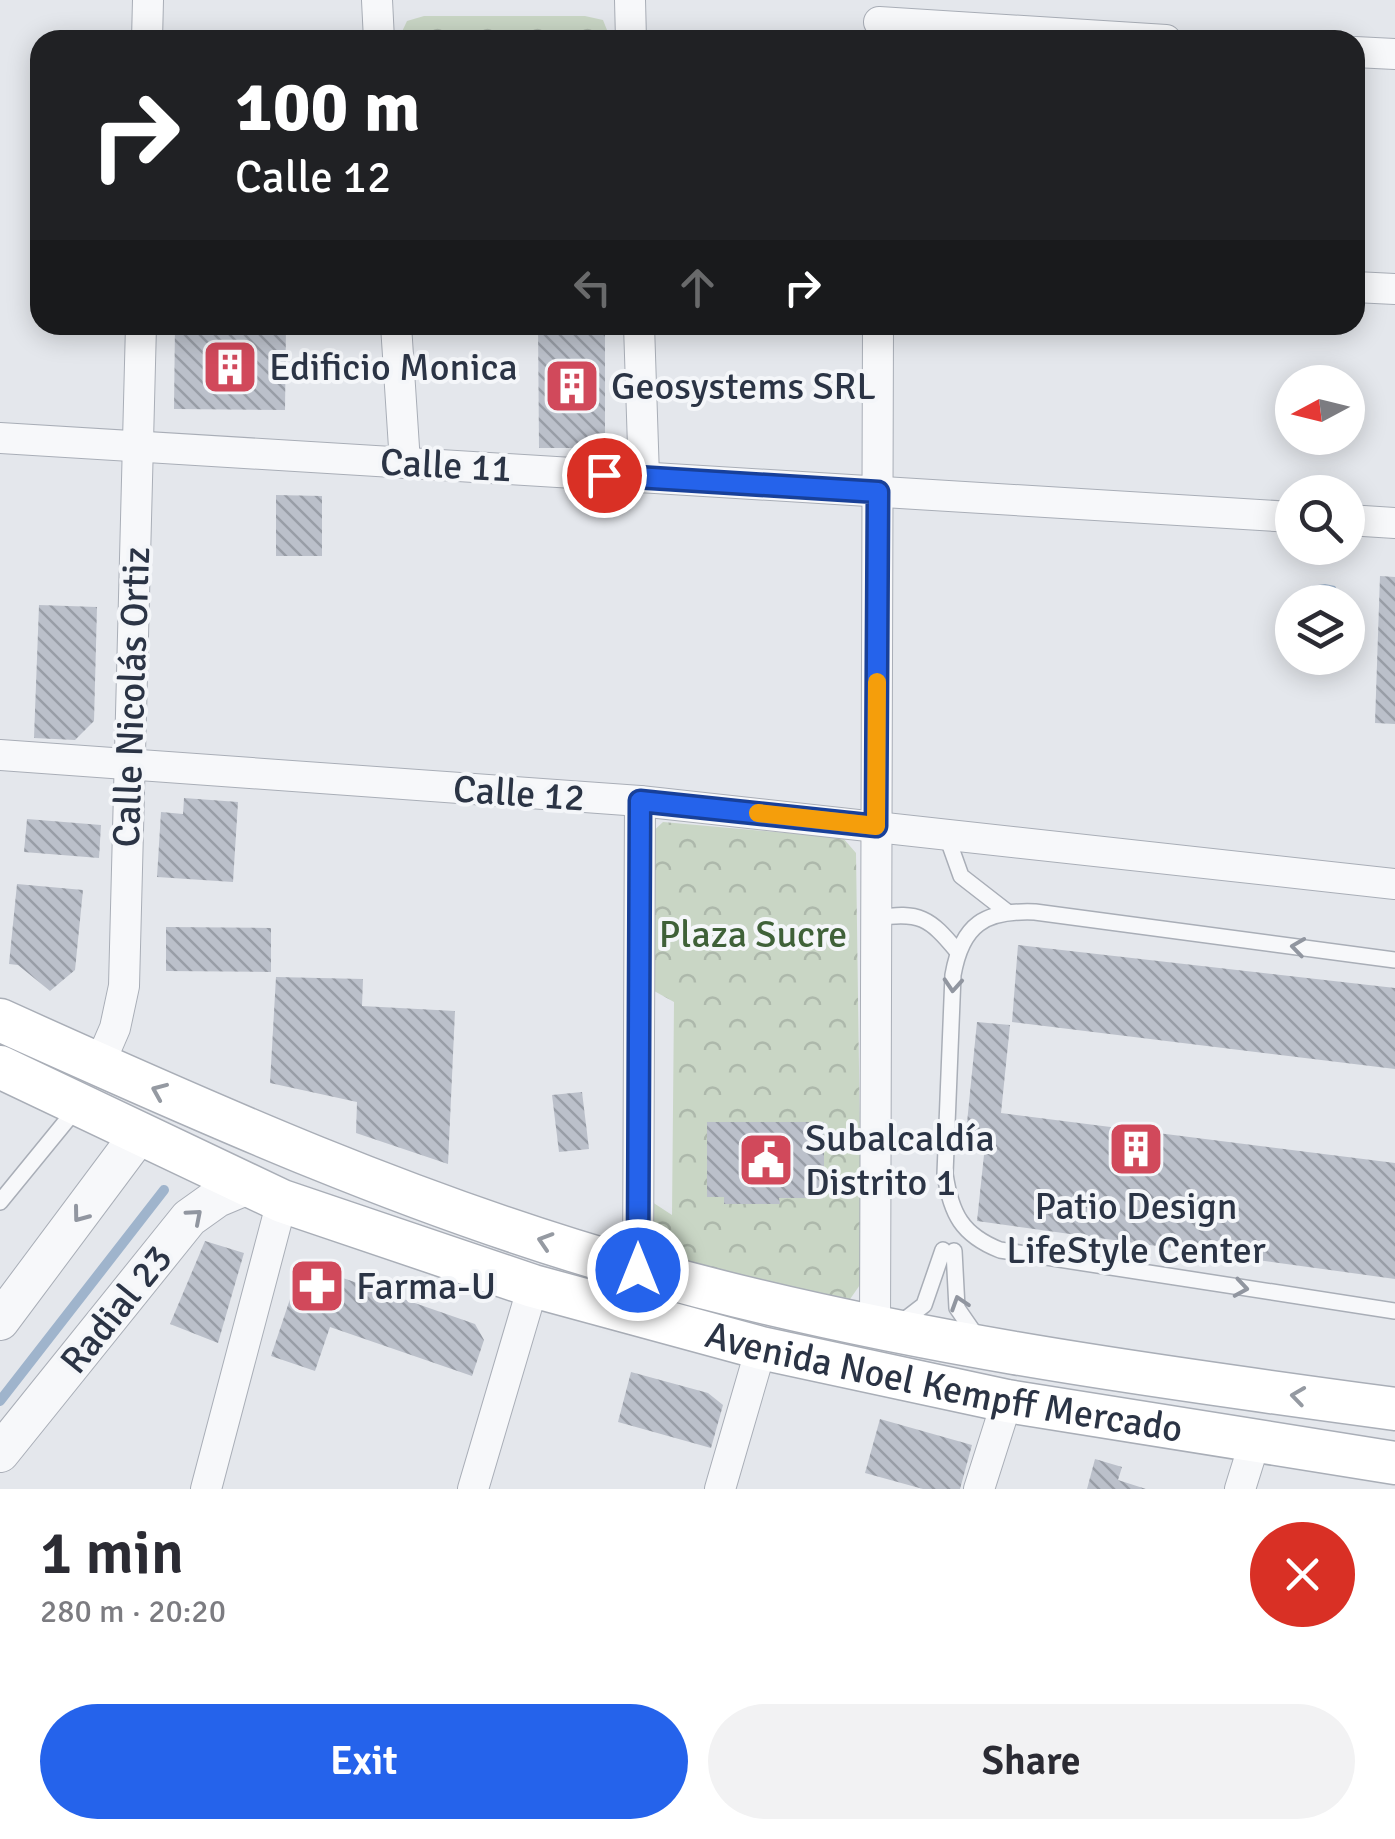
<!DOCTYPE html>
<html lang="en">
<head>
<meta charset="utf-8">
<style>
  :root { --surface:#fff; --page:#f2f2f3; --text:#2b2b33; --muted:#7c7c81; --accent:#2563eb }
  body { margin:0; font-family:Signika,sans-serif; background:var(--page); color:var(--text); height:100vh; display:flex; flex-direction:column; font-size:38px; white-space:nowrap }
  * { box-sizing:border-box; margin:0 }
  p { font-size:32px; color:var(--muted) }
  .icon { flex:none; width:55px; height:55px; fill:none; stroke:currentColor; stroke-width:2; stroke-linecap:round; stroke-linejoin:round }
  .map { position:relative; height:1489px; overflow:hidden }
  .panel { display:flex; flex-direction:column; background:var(--surface); flex:1 }
  .panel>* { flex:none }
  .hud { position:absolute; left:30px; top:30px; width:1335px; height:305px; border-radius:30px; box-shadow:0 5px 25px #0003; background:#202124; color:#fff; overflow:hidden }
  .needle { width:65px; rotate:263deg }
  .tools { position:absolute; left:1275px; top:365px; display:grid; gap:20px }
  .tools a { display:grid; place-items:center; width:90px; height:90px; border-radius:50%; background:var(--surface); box-shadow:0 5px 25px #0003; font-size:50px }
  .pin { position:absolute; display:grid; place-items:center; width:85px; height:85px; color:#fff; margin:-42px; border:5px solid #fff; border-radius:50%; box-shadow:0 2px 10px #0007 }
  .me { position:absolute; width:110px; margin:-55px; rotate:0deg; stroke-linejoin:round; filter:drop-shadow(0 0 8px #0008) }
  .turn { display:flex; align-items:center; gap:35px; height:210px; padding:0 40px; font-size:45px }
  .turn .icon { width:130px; height:130px; stroke-width:2.5 }
  .turn b { display:block; font-size:70px; line-height:85px }
  .lanes { display:flex; align-items:center; height:95px; padding:0 40px; background:#0003; justify-content:center; gap:50px; direction:ltr }
  .lanes .off { opacity:.35 }
  .round { display:grid; place-items:center; flex:none; width:105px; height:105px; border-radius:52px; background:var(--page) }
  .summary { display:flex; align-items:center; justify-content:space-between; height:170px; padding:0 40px }
  h1 { font-size:60px; font-weight:600; line-height:75px }
  .button { display:flex; gap:20px; margin-top:auto; padding:20px 40px }
  .button a { flex:1; height:115px; border-radius:60px; background:var(--accent); color:#fff; font-size:40px; font-weight:600; line-height:115px; text-align:center }
  .button a+a { background:var(--page); color:var(--text) }
  .map>svg:first-child { display:block }
  .park { fill:url(#park-crowns) }
  .garden { fill:#c9d6c5 }
  .water { fill:url(#water-ripples) }
  .lines { fill:none; stroke-linecap:round; stroke-linejoin:round }
  .stream { stroke:#9fb4cc; stroke-width:10 }
  .building { fill:url(#building-back-hatch) }
  .service-casing { stroke:#a9aeb7; stroke-width:18 }
  .minor-casing { stroke:#a9aeb7; stroke-width:32 }
  .tertiary-casing { stroke:#a9aeb7; stroke-width:40 }
  .secondary-casing { stroke:#a9aeb7; stroke-width:45 }
  .service { stroke:#f7f8fa; stroke-width:15 }
  .minor { stroke:#f7f8fa; stroke-width:30 }
  .tertiary { stroke:#f7f8fa; stroke-width:38 }
  .secondary { stroke:#fff; stroke-width:42 }
  .oneway { stroke:#9196a0 }
  .oneway2 { stroke:#959aa2 }
  .route-casing { stroke:#184099; stroke-width:25 }
  .route { stroke:#2563eb; stroke-width:18 }
  .slow { stroke:#f59e0b; stroke-width:18 }
  .labels { text-anchor:middle; stroke-width:8; stroke-linejoin:round; paint-order:stroke }
  .poi-label { font-size:38px; fill:#2b3445; stroke:#f4f6f9; text-anchor:start }
  .street-label { font-size:38px; fill:#2b3445; stroke:#f4f6f9 }
  .park-label { font-size:38px; fill:#3f6138; stroke:#f4f6f9 }
</style>
</head>
<body>
<div class="map">
<svg width="1395" height="1489" viewBox="0 0 1395 1489">
  <defs>
    <pattern id="park-crowns" width="20" height="18" patternUnits="userSpaceOnUse" patternTransform="scale(2.5)"><rect width="20" height="18" fill="#c9d6c5"/><path d="M2 6a3 3 0 1 1 6 0M12 15a3 3 0 1 1 6 0" fill="none" stroke="#adb8ab"/></pattern>
    <pattern id="water-ripples" width="26" height="14" patternUnits="userSpaceOnUse" patternTransform="scale(2.5)"><rect width="26" height="14" fill="#9fb4cc"/><path d="M2 4q2-2 4 0t4 0M15 11q2-2 4 0t4 0" fill="none" stroke="#8293a7"/></pattern>
    <pattern id="building-back-hatch" width="6" height="6" patternUnits="userSpaceOnUse" patternTransform="scale(2.5)"><rect width="6" height="6" fill="#bbc0ca"/><path d="M-1 5l2 2M0 0l6 6M5-1l2 2" fill="none" stroke="#989da6"/></pattern>
  </defs>
  <rect width="100%" height="100%" fill="#e4e7ec"/>
  <g class="park">
    <polygon points="424,16 585,16 603,20 611,40 398,40 407,21"/>
    <polygon points="663,822 843,838 856,853 862,1282 848,1302 660,1261 646,1242 646,1198 672,1215 674,1002 647,987 648,836"/>
  </g>
  <polygon class="garden" points="575,34 576,40 436,40 436,39"/>
  <polygon class="water" points="1325,584 1335,586 1341,596 1338,602 1304,602 1311,586"/>
  <g class="lines">
    <polyline class="stream" points="0,1401 164,1190"/>
  </g>
  <g class="building">
    <polygon points="175,325 286,325 285,410 174,409"/>
    <polygon points="538,325 605,325 605,448 539,448"/>
    <polygon points="276,495 322,496 322,556 276,556"/>
    <polygon points="1380,576 1395,577 1395,724 1375,723"/>
    <polygon points="39,605 97,607 94,721 75,740 34,738"/>
    <polygon points="184,798 238,802 233,882 157,877 161,812 183,814"/>
    <polygon points="27,819 101,825 99,858 24,852"/>
    <polygon points="17,884 83,890 75,970 50,991 18,965 9,964"/>
    <polygon points="166,927 271,928 271,972 166,971"/>
    <polygon points="1018,945 1395,988 1395,1069 1012,1022"/>
    <polygon points="276,977 363,979 362,1006 455,1011 448,1164 356,1133 357,1102 270,1083"/>
    <polygon points="977,1022 1010,1025 1001,1113 1395,1163 1395,1279 977,1221 986,1136 966,1133"/>
    <polygon points="582,1092 589,1149 559,1152 552,1095"/>
    <polygon points="707,1122 824,1122 824,1198 779,1198 780,1204 724,1204 724,1197 707,1197"/>
    <polygon points="205,1241 244,1253 218,1343 170,1324"/>
    <polygon points="317,1269 475,1324 484,1340 472,1376 330,1327 315,1371 271,1356 296,1281"/>
    <polygon points="631,1372 708,1393 723,1405 711,1448 618,1422"/>
    <polygon points="880,1419 972,1445 960,1489 923,1489 865,1473"/>
    <polygon points="1095,1459 1122,1467 1118,1480 1146,1489 1087,1489"/>
  </g>
  <g class="lines">
    <g class="service-casing">
      <g id="service">
        <polyline points="946,834 961,876 1006,911"/>
        <path d="M877,918C919,911 930,918 957,951"/>
        <path d="M1395,960L1035,912C985,910 962,924 953,975L945,1174C951,1214 962,1235 1000,1250L1395,1311"/>
        <polyline points="0,1202 76,1109"/>
        <polyline points="954,1251 957,1308 977,1337"/>
        <polyline points="898,1325 924,1305 943,1250"/>
      </g>
    </g>
    <g class="minor-casing">
      <g id="minor">
        <polyline points="377,0 379,40"/>
        <polyline points="630,0 631,40"/>
        <polyline points="879,22 1166,40"/>
        <polyline points="147,40 148,0"/>
        <polyline points="1355,52 1395,54"/>
        <polyline points="1355,287 1395,289"/>
        <polyline points="396,325 405,463"/>
        <polyline points="639,325 644,477"/>
        <polyline points="0,438 1292,517"/>
        <polyline points="1348,520 1395,523"/>
        <polyline points="0,755 640,801 1395,884"/>
        <polyline points="99,1065 115,1028 124,986 141,325"/>
        <polyline points="638,1270 640,801"/>
        <polyline points="875,1329 878,325"/>
        <polyline points="206,1489 282,1201"/>
        <polyline points="473,1489 533,1286"/>
        <polyline points="720,1489 761,1348"/>
        <polyline points="979,1489 1007,1401"/>
        <polyline points="1240,1489 1255,1441"/>
      </g>
    </g>
    <g class="tertiary-casing">
      <g id="tertiary">
        <polyline points="0,1321 138,1136"/>
        <polyline points="0,1453 189,1218 217,1198 248,1185"/>
      </g>
    </g>
    <g class="secondary-casing">
      <g id="secondary">
        <path d="M0,1020C208,1114 418,1208 639,1270C886,1340 1141,1375 1395,1409"/>
        <path id="s1" d="M0,1067L282,1201L533,1286L761,1348L1007,1401L1395,1463"/>
      </g>
    </g>
    <use href="#service" class="service"/>
    <use href="#minor" class="minor"/>
    <use href="#tertiary" class="tertiary"/>
    <use href="#secondary" class="secondary"/>
  </g>
  <defs><path id="oneway-chevron" d="M-2-3.5L2.5 0L-2 3.5" fill="none" stroke-width="1.6" stroke-linecap="round" stroke-linejoin="round" transform="scale(2.5)"/></defs>
  <g class="oneway">
    <use href="#oneway-chevron" transform="translate(1298 947) rotate(-172)"/>
    <use href="#oneway-chevron" transform="translate(953 985) rotate(94)"/>
    <use href="#oneway-chevron" transform="translate(80 1215) rotate(127)"/>
    <use href="#oneway-chevron" transform="translate(195 1216) rotate(-41)"/>
    <use href="#oneway-chevron" transform="translate(1241 1288) rotate(9)"/>
    <use href="#oneway-chevron" transform="translate(959 1303) rotate(-108)"/>
  </g>
  <g class="oneway2">
    <use href="#oneway-chevron" transform="translate(159 1091) rotate(-157)"/>
    <use href="#oneway-chevron" transform="translate(545 1241) rotate(-162)"/>
    <use href="#oneway-chevron" transform="translate(1298 1396) rotate(-172)"/>
  </g>
  <g class="lines">
    <g class="route-casing">
      <polyline id="route" points="604,475 878,492 876,826 640,801 638,1270"/>
    </g>
    <use href="#route" class="route"/>
    <polyline class="slow" points="758,813 876,826 877,682"/>
  </g>
  <defs>
    <g id="building-square" transform="scale(2.875)"><rect x="-9" y="-9" width="18" height="18" rx="4" fill="#d1495b" stroke="#f4f6f9"/><path d="M-4-6H4V6H1V3H-1V6H-4ZM-2.5-4.3h1.7v1.8h-1.7ZM.8-4.3h1.7v1.8H.8ZM-2.5-1h1.7V.8h-1.7ZM.8-1h1.7V.8H.8Z" fill="#fff"/></g>
    <g id="civic-square" transform="scale(2.875)"><rect x="-9" y="-9" width="18" height="18" rx="4" fill="#d1495b" stroke="#f4f6f9"/><path d="M-.6-6.5H3V-4.5H.6V-3L4-1V1h2V6H-6V1h2V-1L-.6-3ZM-1.2 2.5V6h2.4V2.5Z" fill="#fff"/></g>
    <g id="pharmacy-square" transform="scale(2.875)"><rect x="-9" y="-9" width="18" height="18" rx="4" fill="#d1495b" stroke="#f4f6f9"/><path d="M-2-6h4v4h4v4h-4v4h-4v-4h-4v-4h4Z" fill="#fff"/></g>
  </defs>
  <g fill-rule="evenodd">
    <use href="#building-square" x="230" y="367"/>
    <use href="#building-square" x="572" y="386"/>
    <use href="#building-square" x="1136" y="1149"/>
    <use href="#civic-square" x="766" y="1160"/>
    <use href="#pharmacy-square" x="317" y="1286"/>
  </g>
  <g class="labels">
    <g class="poi-label">
      <text x="269" y="380">Edificio Monica</text>
      <text x="611" y="399">Geosystems SRL</text>
      <text x="805" y="1151">Subalcaldía<tspan x="805" dy="44">Distrito 1</tspan></text>
      <text x="1136" y="1219" text-anchor="middle">Patio Design<tspan x="1136" dy="44">LifeStyle Center</tspan></text>
      <text x="356" y="1299">Farma-U</text>
    </g>
    <g class="street-label">
      <text transform="translate(446 465) rotate(3)" y="13">Calle 11</text>
      <text transform="translate(131 697) rotate(-88)" y="13">Calle Nicolás Ortiz</text>
      <text transform="translate(519 793) rotate(4)" y="13">Calle 12</text>
      <text transform="translate(116 1309) rotate(-51)" y="13">Radial 23</text>
      <text dy="13" stroke="none"><textPath href="#s1" startOffset="1000">Avenida Noel Kempff Mercado</textPath></text>
    </g>
    <g class="park-label">
      <text x="753" y="947">Plaza Sucre</text>
    </g>
  </g>
</svg>
<div class="tools">
<a><svg class="needle" viewBox="-14 -14 28 28"><path d="M0-13l5 13h-10z" fill="#e53935"/><path d="M0 13l5-13h-10z" fill="#7c7c81"/></svg></a>
<a><svg class="icon" aria-label="search" viewBox="0 0 24 24"><circle cx="10" cy="10" r="6"/><path d="M15 15l6 6"/></svg></a>
<a><svg class="icon" aria-label="layers" viewBox="0 0 24 24"><path d="M12 4l9 5-9 5-9-5zM3 14l9 5 9-5"/></svg></a>
</div>
<div class="pin" style="left:604px;top:475px;background:#d93025"><svg class="icon" aria-label="arrive" viewBox="0 0 24 24"><path d="M6 21V4h12l-3 4 3 4H6"/></svg></div>
<svg class="me" style="left:638px;top:1270px" viewBox="-20 -20 40 40"><circle r="17" fill="#2563eb" stroke="#fff" stroke-width="3"/><path d="M0-11L8 9 0 5-8 9z" fill="#fff"/></svg>
<div class="hud">
<div class="turn"><svg class="icon" aria-label="right" viewBox="0 0 24 24"><path d="M7 20v-9h11M14 6l5 5-5 5"/></svg><div><b>100 m</b>Calle 12</div></div>
<div class="lanes"><svg class="icon off" aria-label="left" viewBox="0 0 24 24"><path d="M17 20v-9H6M10 6l-5 5 5 5"/></svg><svg class="icon off" aria-label="ahead" viewBox="0 0 24 24"><path d="M12 20V5M6 11l6-6 6 6"/></svg><svg class="icon" aria-label="right" viewBox="0 0 24 24"><path d="M7 20v-9h11M14 6l5 5-5 5"/></svg></div>
</div>
</div>
<section class="panel">
<div class="summary"><div><h1>1 min</h1><p>280 m · 20:20</p></div><a class="round" style="background:#d93025;color:#fff"><svg class="icon" aria-label="close" viewBox="0 0 24 24"><path d="M6 6l12 12M18 6L6 18"/></svg></a></div>
<div class="button"><a>Exit</a><a>Share</a></div>
</section>
</body>
</html>
